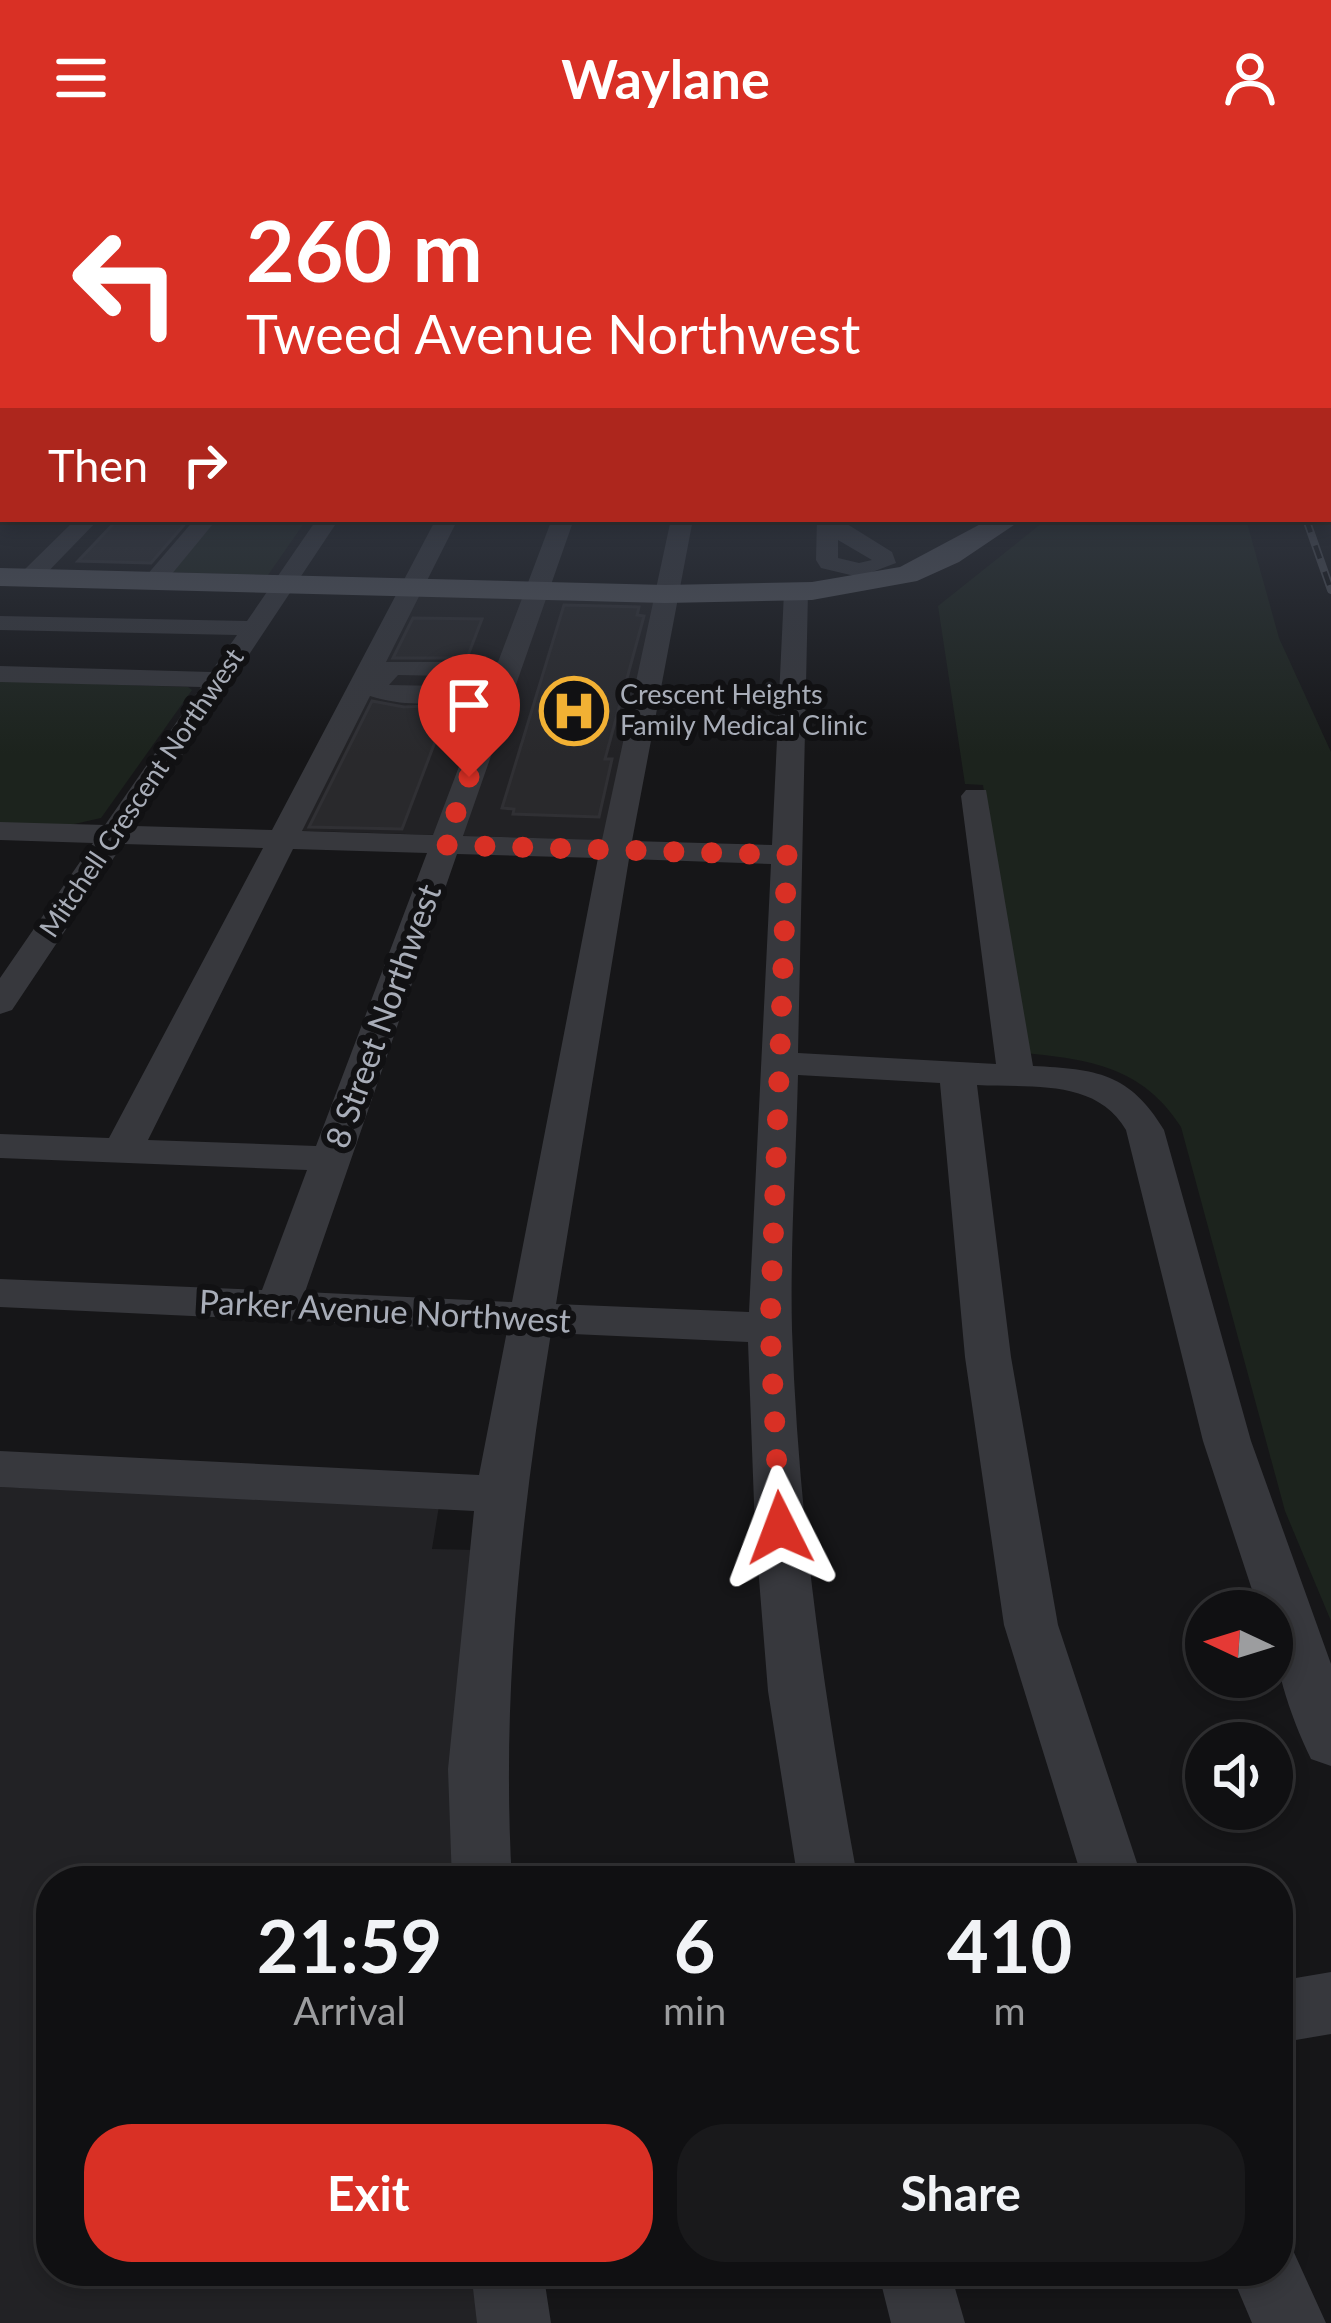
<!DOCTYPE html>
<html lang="en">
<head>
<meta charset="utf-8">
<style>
  :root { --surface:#101012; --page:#19191b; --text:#f1f3f6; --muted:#9c9d9f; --line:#303032; --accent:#d93025 }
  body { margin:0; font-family:Lato,sans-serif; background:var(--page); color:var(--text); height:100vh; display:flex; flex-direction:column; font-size:45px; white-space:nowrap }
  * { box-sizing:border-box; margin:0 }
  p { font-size:39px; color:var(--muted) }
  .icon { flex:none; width:66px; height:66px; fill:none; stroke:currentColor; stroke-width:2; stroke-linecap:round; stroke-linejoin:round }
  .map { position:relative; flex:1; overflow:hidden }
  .drawer { position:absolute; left:36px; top:1710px; width:1257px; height:420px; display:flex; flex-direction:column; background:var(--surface); border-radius:48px; box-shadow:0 6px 18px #0003,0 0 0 3px var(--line) }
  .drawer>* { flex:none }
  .top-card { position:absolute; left:0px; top:0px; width:1332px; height:366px; box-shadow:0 6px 18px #0003,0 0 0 3px var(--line); background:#d93025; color:#fff; overflow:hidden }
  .needle { width:78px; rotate:274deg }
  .tools { position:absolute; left:1185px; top:1434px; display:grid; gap:24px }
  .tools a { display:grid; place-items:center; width:108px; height:108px; border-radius:50%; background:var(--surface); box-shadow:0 6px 18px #0003,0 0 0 3px var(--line); font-size:60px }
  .pin { position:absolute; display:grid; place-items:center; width:102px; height:102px; color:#fff; margin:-123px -51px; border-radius:50% 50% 50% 0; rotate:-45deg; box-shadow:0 0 12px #0007 }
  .pin .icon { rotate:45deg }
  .me { position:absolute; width:132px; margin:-66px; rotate:357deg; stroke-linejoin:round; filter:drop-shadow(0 0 9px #0008) }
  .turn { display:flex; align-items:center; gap:42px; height:252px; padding:0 48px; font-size:54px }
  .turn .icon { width:156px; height:156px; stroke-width:2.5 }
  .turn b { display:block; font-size:84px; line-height:102px }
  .then { display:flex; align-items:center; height:114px; padding:0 48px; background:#0003; gap:24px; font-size:45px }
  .eta { display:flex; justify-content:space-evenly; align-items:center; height:204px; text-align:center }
  .eta b { font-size:72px; font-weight:700; line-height:84px }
  .action { display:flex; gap:24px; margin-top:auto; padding:24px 48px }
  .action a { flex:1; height:138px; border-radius:48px; background:var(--accent); color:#fff; font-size:48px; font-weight:700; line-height:138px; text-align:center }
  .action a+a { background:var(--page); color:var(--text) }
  header { display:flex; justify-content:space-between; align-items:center; height:156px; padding:0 48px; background:var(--accent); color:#fff; font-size:54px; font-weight:700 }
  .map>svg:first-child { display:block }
  .built { fill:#222225 }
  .green { fill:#1c231d }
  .building { fill:#29292c; stroke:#303034; stroke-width:3 }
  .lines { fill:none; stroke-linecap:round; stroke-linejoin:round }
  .minor { fill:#37383d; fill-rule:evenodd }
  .major { fill:#53555c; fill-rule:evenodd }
  .rail-casing { stroke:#4a4c52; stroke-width:8 }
  .rail { stroke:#111113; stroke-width:4.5; stroke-dasharray:14; stroke-linecap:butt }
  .route { stroke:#d93025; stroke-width:21; stroke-dasharray:0 37.8 }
  .labels { text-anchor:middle; stroke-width:12; stroke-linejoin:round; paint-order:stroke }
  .far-poi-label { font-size:27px; fill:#a8adb8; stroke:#111113; text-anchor:start }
  .far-street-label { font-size:27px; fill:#a8adb8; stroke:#111113 }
  .street-label { font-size:33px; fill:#a8adb8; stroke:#111113 }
</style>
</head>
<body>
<header><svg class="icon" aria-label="menu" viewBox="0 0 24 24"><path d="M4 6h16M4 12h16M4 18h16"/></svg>Waylane<svg class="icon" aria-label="person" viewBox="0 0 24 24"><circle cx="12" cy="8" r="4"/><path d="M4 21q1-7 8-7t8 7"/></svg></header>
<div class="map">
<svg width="1331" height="2167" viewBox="0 0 1331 2167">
  <rect width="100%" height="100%" fill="#161618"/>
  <g class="built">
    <polygon points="399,439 673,445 625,685 277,674"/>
    <polygon points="0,1331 439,1350 432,1393 475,1394 466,1725 51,1725 51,2115 487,2115 494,2167 0,2167"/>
  </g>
  <g class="green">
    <polygon points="211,363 307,363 268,419 166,416"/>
    <path d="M1047,363H1246L1279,482L1331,596V1465L1285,1355L1181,971C1143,911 1089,903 1024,897L983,629L965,628L938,450Z"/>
    <polygon points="0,525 188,531 192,534 101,662 70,669 0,667"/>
  </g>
  <g class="building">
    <polygon points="118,363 189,363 151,407 78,405"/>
    <polygon points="564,449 639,451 637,459 644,460 605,603 612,603 599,661 513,658 514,653 502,652"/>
    <polygon points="413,462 482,463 467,502 393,502"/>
    <polygon points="372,545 404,551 449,549 402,673 309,671"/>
  </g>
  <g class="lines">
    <g class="minor">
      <polygon points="3,328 3,341 0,342 0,329"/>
      <polygon points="76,363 99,363 37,427 21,427 21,417"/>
      <polygon points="195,363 217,363 162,430 146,430 146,420"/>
      <path d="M317,363H339L135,670L272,674L436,363H458L386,506H498L552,363H574L463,680L602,684L671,363H693L632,685L772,689L784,436L796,429L808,436L798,897L996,908L961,640L966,634H986L1033,910C1096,913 1130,917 1164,974L1251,1285L1331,1508V1610L1311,1603C1289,1557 1272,1506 1272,1455H1259L1203,1285L1126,974C1096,922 1030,932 977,929L1011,1201L1058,1469L1143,1725H1083L1004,1469L965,1201L940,927L798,919C796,1004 790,1090 792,1174C798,1360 824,1542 858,1725H798L768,1535L755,1373L748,1186L551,1177C521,1359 501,1541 512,1725H452L448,1613L474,1355L0,1331V1295L479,1319L507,1175L0,1151V1123L262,1134L307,1014L0,1002V978L109,982L263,692L123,688L12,854L0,858V822L93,687L0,684V666L105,669L201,531L0,526V510L211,516L237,479L0,474V460L247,465ZM398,519L448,520L443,530L389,529ZM468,521H493L433,679L302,675L370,540C401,550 431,549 463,542L471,525ZM293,693L427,697L316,990L148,984ZM457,698L598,702L512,1146L305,1136ZM629,703L771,708L749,1156L556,1148Z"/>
      <path d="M817,363H839L892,396L896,407L859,421L821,412L816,404ZM838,384L872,404L859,407L838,402Z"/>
      <polygon points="1331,1816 1331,1878 1278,1887 1278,1825"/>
      <polygon points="1278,2084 1291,2090 1326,2167 1252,2167 1230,2115 1278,2115"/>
      <polygon points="471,2115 543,2115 551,2167 477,2167"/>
      <polygon points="878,2115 950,2115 965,2167 891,2167"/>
    </g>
    <polygon class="major" points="990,363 1023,363 959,406 917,425 812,444 665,447 0,430 0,412 665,429 812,426 900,411"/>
    <g class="rail-casing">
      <polyline id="rail" points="1306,363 1331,434"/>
    </g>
    <use href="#rail" class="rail"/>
  </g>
  <linearGradient id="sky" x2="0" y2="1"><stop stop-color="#0c0c0d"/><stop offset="0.49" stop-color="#363c48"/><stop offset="1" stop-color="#363c48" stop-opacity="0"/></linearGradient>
  <rect width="1331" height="598" fill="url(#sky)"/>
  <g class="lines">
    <polyline class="route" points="469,621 444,689 787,699 770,1172 780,1372"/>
  </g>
  <defs>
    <g id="hospital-ring" transform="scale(3.45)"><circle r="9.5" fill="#111113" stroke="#f2b134" stroke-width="1.5"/><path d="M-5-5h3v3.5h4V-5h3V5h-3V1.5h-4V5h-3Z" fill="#f2b134"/></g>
  </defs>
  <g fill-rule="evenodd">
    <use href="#hospital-ring" x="574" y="555"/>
  </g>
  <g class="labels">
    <g class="far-poi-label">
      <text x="620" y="548">Crescent Heights<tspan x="620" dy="31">Family Medical Clinic</tspan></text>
    </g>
    <g class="far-street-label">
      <text transform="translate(142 637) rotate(-56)" y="9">Mitchell Crescent Northwest</text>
    </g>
    <g class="street-label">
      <text transform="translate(383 860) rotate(-70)" y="12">8 Street Northwest</text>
      <text transform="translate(385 1155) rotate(3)" y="12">Parker Avenue Northwest</text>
    </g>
  </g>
</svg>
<div class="tools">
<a><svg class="needle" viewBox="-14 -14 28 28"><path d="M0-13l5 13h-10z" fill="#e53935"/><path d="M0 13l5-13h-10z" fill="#9c9d9f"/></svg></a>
<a><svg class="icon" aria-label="sound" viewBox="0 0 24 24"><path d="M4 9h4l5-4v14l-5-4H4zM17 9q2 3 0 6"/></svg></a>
</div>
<div class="pin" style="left:469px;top:621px;background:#d93025"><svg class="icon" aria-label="arrive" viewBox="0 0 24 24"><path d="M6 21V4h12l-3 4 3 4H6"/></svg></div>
<svg class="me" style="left:780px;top:1372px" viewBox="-20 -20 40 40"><path d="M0-17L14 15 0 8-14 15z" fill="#d93025" stroke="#fff" stroke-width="4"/></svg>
<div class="top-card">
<div class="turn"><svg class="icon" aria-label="left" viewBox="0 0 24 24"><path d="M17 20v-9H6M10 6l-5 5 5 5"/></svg><div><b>260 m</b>Tweed Avenue Northwest</div></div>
<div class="then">Then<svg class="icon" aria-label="right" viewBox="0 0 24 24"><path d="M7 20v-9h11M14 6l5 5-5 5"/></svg></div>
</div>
<section class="drawer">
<div class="eta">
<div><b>21:59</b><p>Arrival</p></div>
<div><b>6</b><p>min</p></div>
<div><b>410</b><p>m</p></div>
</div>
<div class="action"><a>Exit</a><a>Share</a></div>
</section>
</div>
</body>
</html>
